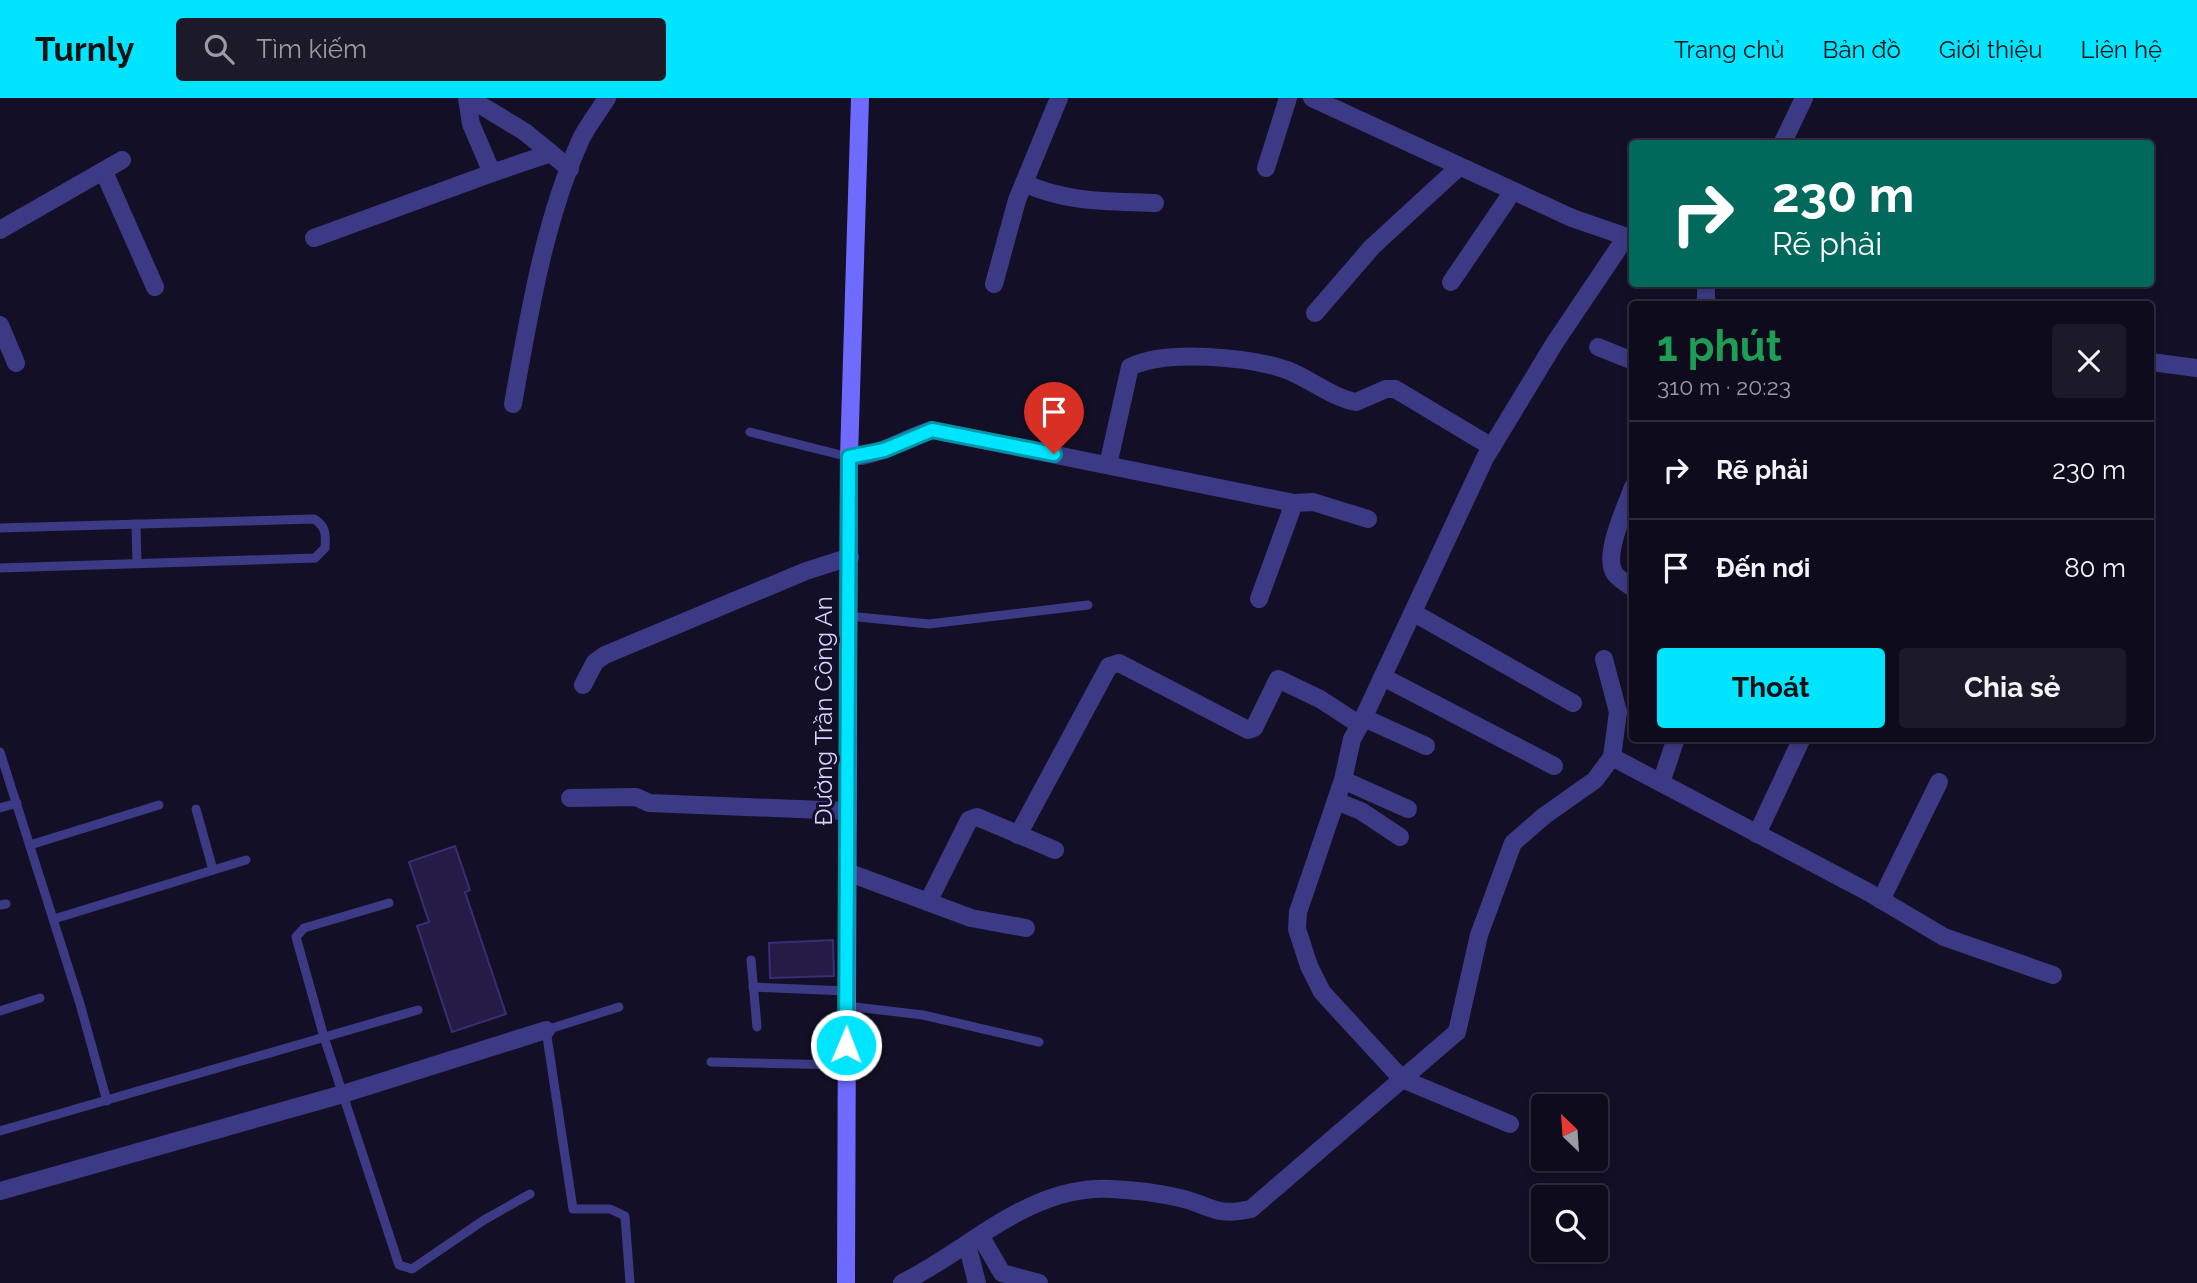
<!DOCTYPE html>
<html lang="vi">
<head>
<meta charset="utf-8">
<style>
  :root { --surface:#0e0b1c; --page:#1c1929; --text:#f1f3f6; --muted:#9b9ba3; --line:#2e2b3b; --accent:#00e5ff }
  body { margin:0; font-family:Raleway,sans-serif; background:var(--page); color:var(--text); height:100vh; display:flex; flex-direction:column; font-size:26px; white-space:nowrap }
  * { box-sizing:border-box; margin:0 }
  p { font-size:23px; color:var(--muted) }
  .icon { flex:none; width:38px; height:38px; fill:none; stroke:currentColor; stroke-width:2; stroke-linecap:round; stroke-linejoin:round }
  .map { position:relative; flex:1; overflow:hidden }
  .side { position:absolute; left:1629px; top:203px; width:525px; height:441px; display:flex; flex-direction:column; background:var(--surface); border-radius:7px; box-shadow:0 4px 10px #0003,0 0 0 2px var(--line) }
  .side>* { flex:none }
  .top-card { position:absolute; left:1629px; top:42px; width:525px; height:147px; border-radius:7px; box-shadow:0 4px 10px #0003,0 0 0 2px var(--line); background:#00695c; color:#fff; overflow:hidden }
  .needle { width:46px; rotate:335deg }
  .tools { position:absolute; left:1531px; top:996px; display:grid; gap:14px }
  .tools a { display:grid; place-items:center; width:77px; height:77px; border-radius:7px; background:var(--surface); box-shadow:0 4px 10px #0003,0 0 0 2px var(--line); font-size:35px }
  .pin { position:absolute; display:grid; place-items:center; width:60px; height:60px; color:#fff; margin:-72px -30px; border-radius:50% 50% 50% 0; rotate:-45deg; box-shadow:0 0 7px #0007 }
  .pin .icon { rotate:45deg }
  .me { position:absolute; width:77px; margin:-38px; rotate:1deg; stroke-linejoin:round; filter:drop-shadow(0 0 5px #0008) }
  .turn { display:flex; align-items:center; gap:24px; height:147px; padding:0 28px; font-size:32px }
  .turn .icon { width:91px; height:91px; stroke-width:2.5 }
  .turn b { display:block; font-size:49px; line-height:60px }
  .round { display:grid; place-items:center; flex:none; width:74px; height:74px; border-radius:7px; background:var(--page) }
  .head { display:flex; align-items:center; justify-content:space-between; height:119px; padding:0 28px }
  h1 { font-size:42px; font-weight:700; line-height:52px; color:#1e9e55 }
  .cta { display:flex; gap:14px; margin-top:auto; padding:14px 28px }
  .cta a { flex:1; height:80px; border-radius:7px; background:var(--accent); color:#111; font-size:28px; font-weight:700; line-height:80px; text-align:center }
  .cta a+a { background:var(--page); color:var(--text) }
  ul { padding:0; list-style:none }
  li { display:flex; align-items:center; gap:21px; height:98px; padding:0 28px; border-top:2px solid var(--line) }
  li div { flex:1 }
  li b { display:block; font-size:26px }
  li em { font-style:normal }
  header { display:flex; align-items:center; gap:42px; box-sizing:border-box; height:98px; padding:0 35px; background:var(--accent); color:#111 }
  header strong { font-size:33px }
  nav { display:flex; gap:38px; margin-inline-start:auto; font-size:24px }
  .search { width:490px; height:63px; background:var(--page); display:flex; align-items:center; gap:18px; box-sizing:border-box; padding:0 24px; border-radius:7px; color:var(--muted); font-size:26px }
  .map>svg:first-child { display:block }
  .building { fill:#241b47; stroke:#3b2d73; stroke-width:2 }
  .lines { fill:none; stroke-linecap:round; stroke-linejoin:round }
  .lane { stroke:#3d3a85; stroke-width:9 }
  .street { stroke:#3d3a85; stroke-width:18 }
  .secondary { stroke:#6f6bff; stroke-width:18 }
  .route-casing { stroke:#0095a6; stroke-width:18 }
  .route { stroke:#00e5ff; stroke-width:12 }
  .labels { text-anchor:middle; stroke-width:6; stroke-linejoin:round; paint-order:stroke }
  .street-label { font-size:24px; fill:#d9d4ff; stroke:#130f26 }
</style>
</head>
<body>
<header>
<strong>Turnly</strong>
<div class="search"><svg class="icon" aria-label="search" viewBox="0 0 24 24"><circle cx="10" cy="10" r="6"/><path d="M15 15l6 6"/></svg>Tìm kiếm</div>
<nav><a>Trang chủ</a><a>Bản đồ</a><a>Giới thiệu</a><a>Liên hệ</a></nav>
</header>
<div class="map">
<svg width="2197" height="1185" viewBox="0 0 2197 1185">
  <rect width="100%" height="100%" fill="#130f26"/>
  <g class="building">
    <polygon points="455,748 470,792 465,794 506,916 452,934 417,828 429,824 409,764"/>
    <polygon points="833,842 834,878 770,880 769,845"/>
  </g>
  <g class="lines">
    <g class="lane">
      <polyline points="750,334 849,359"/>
      <polyline points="136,426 137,465"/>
      <path d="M0,430L314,421C326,428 326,437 325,450L315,460L0,470"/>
      <polyline points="848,518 929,526 1088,507"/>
      <polyline points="0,654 80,906 107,1003"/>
      <polyline points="0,710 17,705"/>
      <polyline points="196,711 213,772"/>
      <polyline points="30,747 159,707"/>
      <polyline points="389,805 304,830 296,839 324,939 399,1167 412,1171 484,1122 530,1096"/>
      <polyline points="0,807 6,806"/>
      <polyline points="54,821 246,762"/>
      <polyline points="751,862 757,929"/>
      <polyline points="753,889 847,893"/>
      <polyline points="846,908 923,917 1039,944"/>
      <polyline points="619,909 546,932 573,1111 610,1111 625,1118 630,1185"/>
      <polyline points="0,913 40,900"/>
      <polyline points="711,964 846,967"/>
      <polyline points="0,1033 418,912"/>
    </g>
    <g class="street">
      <polyline points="469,0 525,34 570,71"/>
      <polyline points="1312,0 1572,120 1633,141"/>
      <polyline points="1782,46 1804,0"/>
      <polyline points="1266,70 1288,0"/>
      <polyline points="104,74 155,189"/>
      <polyline points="492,75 551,55"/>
      <path d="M1024,85C1067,105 1109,103 1155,105"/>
      <polyline points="0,132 122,62"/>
      <polyline points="314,140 492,75 471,26 467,0"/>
      <polyline points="1451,184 1513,93"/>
      <polyline points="994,186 1017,102 1059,0"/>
      <polyline points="1706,186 1706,206"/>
      <polyline points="1315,215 1372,149 1459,69"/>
      <polyline points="0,227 16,265"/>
      <polyline points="1598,249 1633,263"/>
      <polyline points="2151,264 2197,270"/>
      <path d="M513,306C529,217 544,123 581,41C588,27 599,13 607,0"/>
      <path d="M849,359C879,359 904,340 932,332L1294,405L1313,404L1368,421"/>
      <path d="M1108,367L1130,269C1166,251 1249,259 1287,272C1310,281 1331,299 1356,304L1386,291H1395L1492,349"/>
      <path d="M1633,389C1626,409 1602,458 1615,476C1619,481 1627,486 1633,490"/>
      <polyline points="1259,501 1294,405"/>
      <polyline points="1414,515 1573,605"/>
      <polyline points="1383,579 1554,668"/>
      <polyline points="583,587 595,564 605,557 806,473 850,459"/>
      <polyline points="1364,620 1426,648"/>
      <polyline points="1360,627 1352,641 1343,682 1298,814 1297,831 1309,868 1322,894 1402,981 1510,1026"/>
      <polyline points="1612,659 1868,794 1944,839 2053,877"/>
      <polyline points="1343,682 1408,711"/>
      <polyline points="1661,685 1676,640"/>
      <polyline points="570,700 636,699 649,705 847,713"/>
      <polyline points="1336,703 1361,713 1400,739"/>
      <polyline points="1757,736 1802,640"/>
      <polyline points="1018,737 1109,568 1119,565 1248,632 1254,630 1278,581 1320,601 1360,627 1485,360 1554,246 1626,139"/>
      <polyline points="847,774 928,804 969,722 977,719 1055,752"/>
      <polyline points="1881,802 1939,684"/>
      <polyline points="928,804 971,820 1026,830"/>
      <polyline points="0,1093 343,996 546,932"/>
      <polyline points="981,1139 1002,1175 1039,1185"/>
      <polyline points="967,1146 977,1185"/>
      <path d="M902,1185C971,1151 1030,1086 1112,1091C1134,1092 1158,1095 1180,1100C1213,1108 1215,1119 1251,1111L1457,934L1479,837L1513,745L1544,718L1595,682L1612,659L1618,614L1604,561"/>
    </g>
    <polyline class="secondary" points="846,1185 849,359 860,0"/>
  </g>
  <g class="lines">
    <g class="route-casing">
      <polyline id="route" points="846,947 849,359 884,352 932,332 1054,356"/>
    </g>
    <use href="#route" class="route"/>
  </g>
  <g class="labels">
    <g class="street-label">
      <text transform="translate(824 613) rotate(-90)" y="8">Đường Trần Công An</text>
    </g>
  </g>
</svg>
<div class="tools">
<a><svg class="needle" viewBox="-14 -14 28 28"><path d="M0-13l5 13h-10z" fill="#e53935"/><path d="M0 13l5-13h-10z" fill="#9b9ba3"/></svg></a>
<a><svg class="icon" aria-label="search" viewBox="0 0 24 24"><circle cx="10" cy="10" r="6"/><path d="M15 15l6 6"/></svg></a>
</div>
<div class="pin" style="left:1054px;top:356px;background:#d93025"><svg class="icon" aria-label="arrive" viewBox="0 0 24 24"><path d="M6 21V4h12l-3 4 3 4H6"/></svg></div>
<svg class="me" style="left:846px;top:947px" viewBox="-20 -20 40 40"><circle r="17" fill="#00e5ff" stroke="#fff" stroke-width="3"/><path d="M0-11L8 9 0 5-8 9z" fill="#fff"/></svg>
<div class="top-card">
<div class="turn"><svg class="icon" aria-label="right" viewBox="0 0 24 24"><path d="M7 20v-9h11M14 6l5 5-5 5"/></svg><div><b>230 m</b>Rẽ phải</div></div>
</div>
<section class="side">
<div class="head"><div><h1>1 phút</h1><p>310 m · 20:23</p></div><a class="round"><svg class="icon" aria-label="close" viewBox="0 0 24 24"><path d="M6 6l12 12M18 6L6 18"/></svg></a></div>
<ul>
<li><svg class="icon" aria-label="right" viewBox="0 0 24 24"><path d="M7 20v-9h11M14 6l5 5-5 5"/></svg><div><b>Rẽ phải</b></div><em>230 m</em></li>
<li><svg class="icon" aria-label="arrive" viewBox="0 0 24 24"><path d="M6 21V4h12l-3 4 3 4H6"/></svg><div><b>Đến nơi</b></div><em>80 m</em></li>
</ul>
<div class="cta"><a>Thoát</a><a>Chia sẻ</a></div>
</section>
</div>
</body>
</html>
